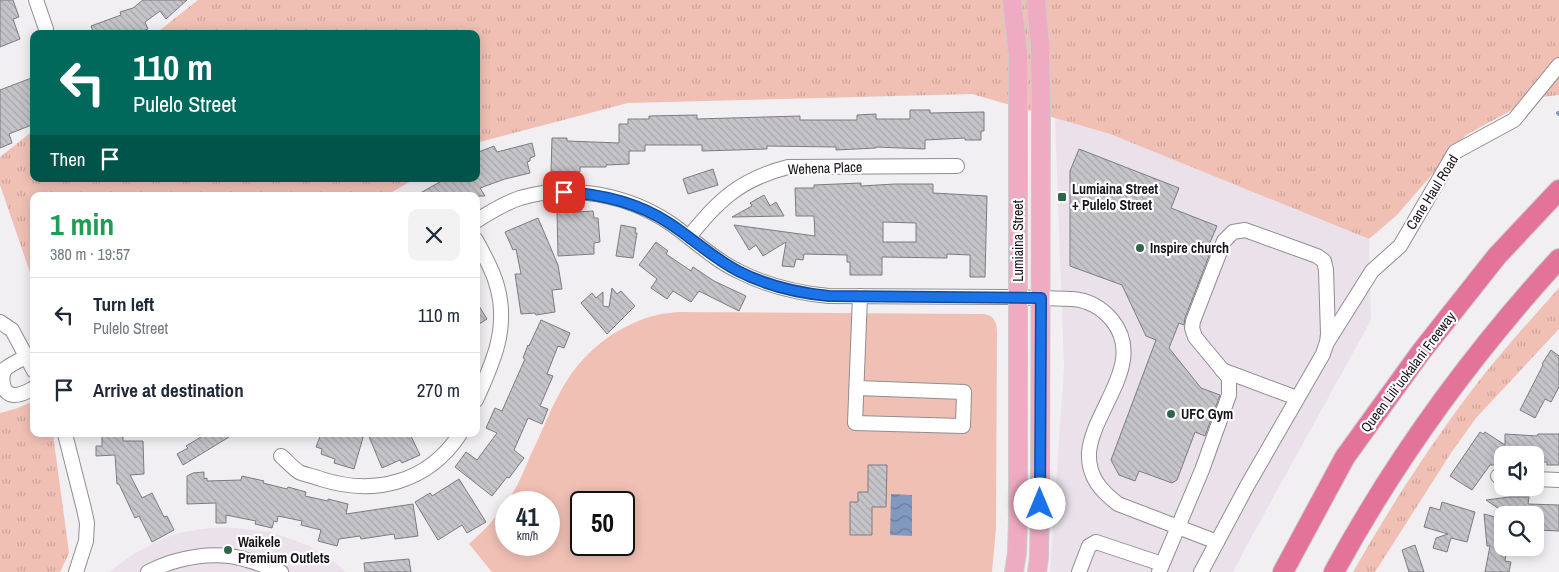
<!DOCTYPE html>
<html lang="en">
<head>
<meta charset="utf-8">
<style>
  :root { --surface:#fff; --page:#f2f2f3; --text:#1f2937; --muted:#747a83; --line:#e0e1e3 }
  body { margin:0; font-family:"Archivo Narrow",sans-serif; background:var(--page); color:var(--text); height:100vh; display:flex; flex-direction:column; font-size:19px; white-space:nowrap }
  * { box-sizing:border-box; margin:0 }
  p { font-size:16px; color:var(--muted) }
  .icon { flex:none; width:28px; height:28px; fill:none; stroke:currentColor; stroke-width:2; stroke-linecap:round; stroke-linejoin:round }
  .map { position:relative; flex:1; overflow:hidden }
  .drawer { position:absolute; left:30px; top:192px; width:450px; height:245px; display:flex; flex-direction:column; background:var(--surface); border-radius:10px; box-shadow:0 2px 12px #0003 }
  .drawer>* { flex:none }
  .banner { position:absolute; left:30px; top:30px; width:450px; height:152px; border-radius:10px; box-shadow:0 2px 12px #0003; background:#00695c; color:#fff; overflow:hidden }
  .controls { position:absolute; left:1494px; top:446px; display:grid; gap:10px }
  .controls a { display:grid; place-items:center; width:50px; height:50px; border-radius:10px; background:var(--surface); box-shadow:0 2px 12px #0003; font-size:25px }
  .speed { position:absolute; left:495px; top:491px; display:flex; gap:10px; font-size:25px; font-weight:700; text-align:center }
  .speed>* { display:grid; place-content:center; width:65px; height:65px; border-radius:50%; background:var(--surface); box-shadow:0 2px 12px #0003; line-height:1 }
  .speed small { font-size:12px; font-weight:400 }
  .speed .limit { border:2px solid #111; border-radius:8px; background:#fff; color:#111 }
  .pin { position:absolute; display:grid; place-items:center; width:42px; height:42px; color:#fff; margin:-21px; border-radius:10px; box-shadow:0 2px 8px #0006 }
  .me { position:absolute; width:55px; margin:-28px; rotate:0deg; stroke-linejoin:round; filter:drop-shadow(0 0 4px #0008) }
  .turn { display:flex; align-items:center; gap:18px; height:105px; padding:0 20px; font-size:22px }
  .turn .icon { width:65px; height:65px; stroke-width:2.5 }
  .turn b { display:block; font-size:35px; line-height:42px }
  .then { display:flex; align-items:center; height:48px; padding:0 20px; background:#0003; gap:10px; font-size:19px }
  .round { display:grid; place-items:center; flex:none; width:52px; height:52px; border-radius:10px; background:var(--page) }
  .summary { display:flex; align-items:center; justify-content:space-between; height:85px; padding:0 20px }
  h1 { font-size:30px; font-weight:700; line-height:38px; color:#1e9e55 }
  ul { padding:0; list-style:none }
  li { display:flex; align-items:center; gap:15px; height:75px; padding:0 20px; border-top:1px solid var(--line) }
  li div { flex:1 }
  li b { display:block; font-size:19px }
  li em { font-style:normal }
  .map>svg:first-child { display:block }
  .built { fill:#eae1ea }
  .grass { fill:url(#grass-tufts) }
  .park { fill:#f0c0b5; fill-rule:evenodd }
  .water { fill:url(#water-waves) }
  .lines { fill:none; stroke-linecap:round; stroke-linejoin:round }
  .stream { stroke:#8299bf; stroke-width:4 }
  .building { fill:url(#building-back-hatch); stroke:#7c7c80; fill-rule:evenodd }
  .minor-casing { stroke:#908d90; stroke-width:16 }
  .major-casing { stroke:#ccc; stroke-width:20 }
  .highway-casing { stroke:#ccc; stroke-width:22 }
  .minor { stroke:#fff; stroke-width:14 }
  .major { stroke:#efabc2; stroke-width:18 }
  .highway { stroke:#e4739a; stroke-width:20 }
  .route-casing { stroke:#114b97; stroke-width:12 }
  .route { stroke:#1a73e8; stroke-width:9 }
  .poi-dot { fill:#2f654b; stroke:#fffdff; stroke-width:2 }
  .labels { text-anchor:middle; stroke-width:4.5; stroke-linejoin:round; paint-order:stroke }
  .street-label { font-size:14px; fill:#161516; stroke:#fffdff }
  .poi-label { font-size:14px; font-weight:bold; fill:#161516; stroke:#fffdff; text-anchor:start }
</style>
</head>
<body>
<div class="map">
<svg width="1559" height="572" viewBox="0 0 1559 572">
  <defs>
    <pattern id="grass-tufts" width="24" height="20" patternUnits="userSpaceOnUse" patternTransform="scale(1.25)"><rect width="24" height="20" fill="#f0c0b5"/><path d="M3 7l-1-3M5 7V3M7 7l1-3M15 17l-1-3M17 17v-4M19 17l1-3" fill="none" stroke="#cda49b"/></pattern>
    <pattern id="water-waves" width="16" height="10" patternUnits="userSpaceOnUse" patternTransform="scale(1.25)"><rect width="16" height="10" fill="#8299bf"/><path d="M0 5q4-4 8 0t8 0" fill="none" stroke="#697c9a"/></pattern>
    <pattern id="building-back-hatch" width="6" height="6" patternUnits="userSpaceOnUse" patternTransform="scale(1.25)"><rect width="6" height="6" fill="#c5c5c9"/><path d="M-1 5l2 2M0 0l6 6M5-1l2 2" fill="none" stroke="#a8a8ac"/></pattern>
  </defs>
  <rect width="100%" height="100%" fill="#f2eff2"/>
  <g class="built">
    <polygon points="1055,118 1110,134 1369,239 1371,320 1252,536 1233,572 1050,572 1064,367"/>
    <polygon points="226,527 270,532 288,538 309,546 333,561 346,572 109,572 132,555 156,542 175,534 201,529"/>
  </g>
  <g class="grass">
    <polygon points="198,0 1559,0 1559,95 1534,98 1466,135 1397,215 1369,239 1110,134 972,94 628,103 476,143 476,34 155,34"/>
    <polygon points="34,130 34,179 415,179 385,196 34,196 34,284 0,185 0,157"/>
    <path d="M1559,288V329L1476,418L1451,453L1375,572H1353C1389,509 1428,448 1472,390C1499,355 1529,321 1559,288Z"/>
    <polygon points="34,401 34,434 53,434 69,553 60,572 0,572 0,413 15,409"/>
  </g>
  <path class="park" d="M679,312L984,314C994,315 997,323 997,332L996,528L992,572H492L469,544L488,526L506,504V545H549V502H507C517,488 524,471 531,454C543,430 552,404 566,382C586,349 620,324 657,315C664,313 672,313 679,312ZM581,502H624V545H581Z"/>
  <polygon class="water" points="891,494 912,495 912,536 890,535"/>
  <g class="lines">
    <polyline class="stream" points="1558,113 1559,114"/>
  </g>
  <g class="building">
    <polygon points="0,0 13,0 19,17 13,19 20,39 0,47"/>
    <polygon points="143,0 187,0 166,19 160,11 145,22 148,29 140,32 141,34 94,34 91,26 121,15 120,12 133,8"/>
    <polygon points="34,77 34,124 9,134 12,143 0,148 0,90"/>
    <polygon points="910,110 930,110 930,113 984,112 984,131 981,131 981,140 965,140 965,138 925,140 925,149 876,147 876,148 836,150 836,147 767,146 767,149 702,151 702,145 645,145 645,151 629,151 629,164 606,165 606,167 580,167 580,172 551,172 552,138 567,138 567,141 619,143 619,124 628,124 628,119 649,119 649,116 697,115 697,119 800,116 800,120 857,120 857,115 876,114 876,119 910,119"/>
    <polygon points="532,143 535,156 530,158 530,161 527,162 530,173 505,179 480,188 485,196 415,196 445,179 476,179 476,153 494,146 497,152"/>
    <polygon points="1079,149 1179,188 1171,208 1217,226 1208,247 1212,248 1185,318 1184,325 1179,323 1169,348 1201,388 1220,395 1205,436 1195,432 1177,480 1172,483 1139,471 1135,481 1119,475 1111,460 1156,340 1146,336 1122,285 1070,266 1070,171"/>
    <polygon points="713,169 718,185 688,194 683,179"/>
    <path d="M861,183V186L895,184H933V193L987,196L985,277H970V255L947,254V258L882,257V275H850V262H847V255L804,254L803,260L796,259L794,267L782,266L786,242L763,256L756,245L749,250L734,225L815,236L814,216H796L795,188H814V185ZM883,222L916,223V242H883Z"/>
    <polygon points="764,195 770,206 776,202 784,216 732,217 752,206 750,203"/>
    <polygon points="577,210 577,212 593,211 594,218 598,218 600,242 594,243 594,254 558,256 557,211"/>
    <polygon points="538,218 558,265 562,289 552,290 555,312 536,315 535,313 521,314 515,274 521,274 516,249 513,250 505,232"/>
    <polygon points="621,225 636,228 635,233 637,233 633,258 616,256"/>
    <polygon points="656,242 668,251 666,254 691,271 693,267 714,281 746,296 739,311 699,291 691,302 673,291 667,299 651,288 657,279 639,265"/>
    <polygon points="612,288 617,294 621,291 635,306 607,334 581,303 592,293 596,298 603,292 603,306 609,307"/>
    <polygon points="476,301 487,319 476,326"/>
    <polygon points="541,320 570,333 564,348 558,346 547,374 553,376 540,406 548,409 542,424 528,418 514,450 524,458 509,478 507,477 492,496 455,467 466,452 477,460 497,433 486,428 495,408 502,411 525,359 523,358 528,345 529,346"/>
    <polygon points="1551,350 1559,356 1559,387 1551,402 1545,399 1535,418 1520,410 1543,365 1542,364"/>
    <polygon points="1480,432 1483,434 1485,432 1505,445 1505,434 1537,436 1538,434 1559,434 1559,465 1547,465 1547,462 1537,462 1537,455 1502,455 1502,465 1490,465 1472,490 1450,476"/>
    <polygon points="206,434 234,434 183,465 177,454 188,448 186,446"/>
    <polygon points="321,434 364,434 354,469 334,463 335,459 321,454 322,449 316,447"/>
    <polygon points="368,434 410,434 420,455 402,463 400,460 382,468"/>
    <polygon points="102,436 123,436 123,441 143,441 144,474 130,475 142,498 152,493 164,517 167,516 174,530 152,542 139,516 135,518 119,484 117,484 115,455 96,456 96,446 102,446"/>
    <polygon points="868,465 887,465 886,507 872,507 872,535 850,535 850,502 858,502 858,492 868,492"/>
    <polygon points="204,472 204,479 207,478 207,481 241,480 242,476 264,481 263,483 287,489 288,487 306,492 305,496 328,501 328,499 348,504 346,514 413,504 418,536 395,539 394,534 361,539 360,536 339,539 337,546 318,541 321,530 301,525 302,521 278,516 277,522 274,521 272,528 255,524 256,521 226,515 226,523 216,523 216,503 187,504 187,476 193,473"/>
    <polygon points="459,479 486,522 467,533 462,525 438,540 415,502 430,493 432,496"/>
    <polygon points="1510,497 1529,497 1528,504 1559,505 1559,531 1537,530 1537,527 1535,527 1535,515 1508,515 1486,500"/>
    <polygon points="1442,502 1475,512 1467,542 1451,538 1447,552 1433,548 1436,538 1448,534 1424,527 1430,507 1440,510"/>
    <polygon points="1484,514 1502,519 1502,554 1506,554 1505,561 1511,562 1509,572 1485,572 1490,546 1487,546"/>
    <polygon points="1415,545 1424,572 1409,572 1402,550"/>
    <polygon points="409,559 411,572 365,572 364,563"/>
  </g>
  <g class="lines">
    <g class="minor-casing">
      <g id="minor">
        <polyline points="36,0 46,29"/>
        <path d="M476,221C490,212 505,203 520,198C569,183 628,195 670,223C693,239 713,259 738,271C767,286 797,293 829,296L1006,297L1072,299C1088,300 1101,307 1112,320C1147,363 1092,410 1089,453C1088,477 1101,491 1118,504L1217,542"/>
        <path d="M689,237C718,200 741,179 788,167L957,166"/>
        <path d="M476,240C484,255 493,270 497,286C509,328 493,363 476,400"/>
        <polyline points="0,322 12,330 34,371"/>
        <polyline points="1328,341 1372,271 1400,246 1455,152 1514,120 1559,65"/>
        <path d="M26,357C20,360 11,364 5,369C0,378 2,395 15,395C22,395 28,391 34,388"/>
        <polyline points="1222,370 1297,398"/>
        <polyline points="857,388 964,392 963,426 855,423 860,296"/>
        <polyline points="65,434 84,509 87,523 86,541 76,572"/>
        <path d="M281,456C287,461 293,468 299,472C305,475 314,476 321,479C374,496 428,483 460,434"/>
        <polyline points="1498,476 1502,477"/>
        <polyline points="1535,479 1559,480"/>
        <path d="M148,572C177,557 216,550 247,560C259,563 270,568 281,572"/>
        <polyline points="1079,572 1089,546 1096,542 1162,564"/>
        <polyline points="1159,572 1202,470 1229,395 1229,378 1195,337 1192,328 1193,321 1224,241 1233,232 1245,230 1317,256 1324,261 1326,270 1328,334 1327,342 1323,354 1247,486 1201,572"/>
      </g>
    </g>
    <g class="major-casing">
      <g id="major">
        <polyline points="1012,0 1018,55 1018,519 1017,553 1014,572"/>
        <polyline points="1036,0 1040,45 1041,108 1040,504 1039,558 1037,572"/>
      </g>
    </g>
    <g class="highway-casing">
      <g id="highway">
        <polyline points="1283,572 1345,457 1421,352 1497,256 1559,190"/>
        <path d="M1334,572C1396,458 1472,354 1559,259"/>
      </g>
    </g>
    <use href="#minor" class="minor"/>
    <use href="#major" class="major"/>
    <use href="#highway" class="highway"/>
  </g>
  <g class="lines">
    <g class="route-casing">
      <path id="route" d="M564,192C601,194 637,202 669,223C692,238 713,258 738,271C767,286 797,293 829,296L1041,298L1040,504"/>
    </g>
    <use href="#route" class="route"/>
  </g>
  <g class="poi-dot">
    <rect x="1057" y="192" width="10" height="10" rx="2.5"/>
    <circle cx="1140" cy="248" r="5"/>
    <circle cx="1171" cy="414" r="5"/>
    <circle cx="228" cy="550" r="5"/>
  </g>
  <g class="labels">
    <g class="street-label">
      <text transform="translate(825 168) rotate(-2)" y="5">Wehena Place</text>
      <text transform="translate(1432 192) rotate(-58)" y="5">Cane Haul Road</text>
      <text transform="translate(1018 241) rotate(-90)" y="5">Lumiaina Street</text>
      <text transform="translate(1408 372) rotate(-53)" y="5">Queen Liliʻuokalani Freeway</text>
    </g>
    <g class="poi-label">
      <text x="1072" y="194">Lumiaina Street<tspan x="1072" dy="16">+ Pulelo Street</tspan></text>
      <text x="1150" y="253">Inspire church</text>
      <text x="1181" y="419">UFC Gym</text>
      <text x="238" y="547">Waikele<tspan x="238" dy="16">Premium Outlets</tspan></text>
    </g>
  </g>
</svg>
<div class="controls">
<a><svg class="icon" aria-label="sound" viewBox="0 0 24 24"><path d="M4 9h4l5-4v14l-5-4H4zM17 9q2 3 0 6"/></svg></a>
<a><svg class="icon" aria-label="search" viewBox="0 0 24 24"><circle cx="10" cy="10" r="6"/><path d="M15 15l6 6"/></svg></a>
</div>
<div class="speed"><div>41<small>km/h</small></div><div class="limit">50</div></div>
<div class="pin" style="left:564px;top:192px;background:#d93025"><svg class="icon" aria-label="arrive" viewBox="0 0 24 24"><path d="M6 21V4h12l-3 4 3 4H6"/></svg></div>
<svg class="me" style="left:1040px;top:504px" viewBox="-20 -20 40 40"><circle r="19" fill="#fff"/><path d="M0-13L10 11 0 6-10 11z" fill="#1a73e8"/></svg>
<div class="banner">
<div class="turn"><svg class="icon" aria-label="left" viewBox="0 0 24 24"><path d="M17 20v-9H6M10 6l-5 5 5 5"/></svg><div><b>110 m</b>Pulelo Street</div></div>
<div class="then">Then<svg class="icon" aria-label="arrive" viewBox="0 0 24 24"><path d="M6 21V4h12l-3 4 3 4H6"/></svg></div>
</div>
<section class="drawer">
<div class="summary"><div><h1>1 min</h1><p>380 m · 19:57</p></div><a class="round"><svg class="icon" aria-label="close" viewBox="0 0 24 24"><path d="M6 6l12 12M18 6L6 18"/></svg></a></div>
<ul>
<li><svg class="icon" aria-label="left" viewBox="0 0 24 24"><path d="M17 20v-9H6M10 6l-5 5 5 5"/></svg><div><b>Turn left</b><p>Pulelo Street</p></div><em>110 m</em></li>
<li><svg class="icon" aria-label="arrive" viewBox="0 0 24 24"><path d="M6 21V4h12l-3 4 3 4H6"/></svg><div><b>Arrive at destination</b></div><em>270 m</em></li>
</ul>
</section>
</div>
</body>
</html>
